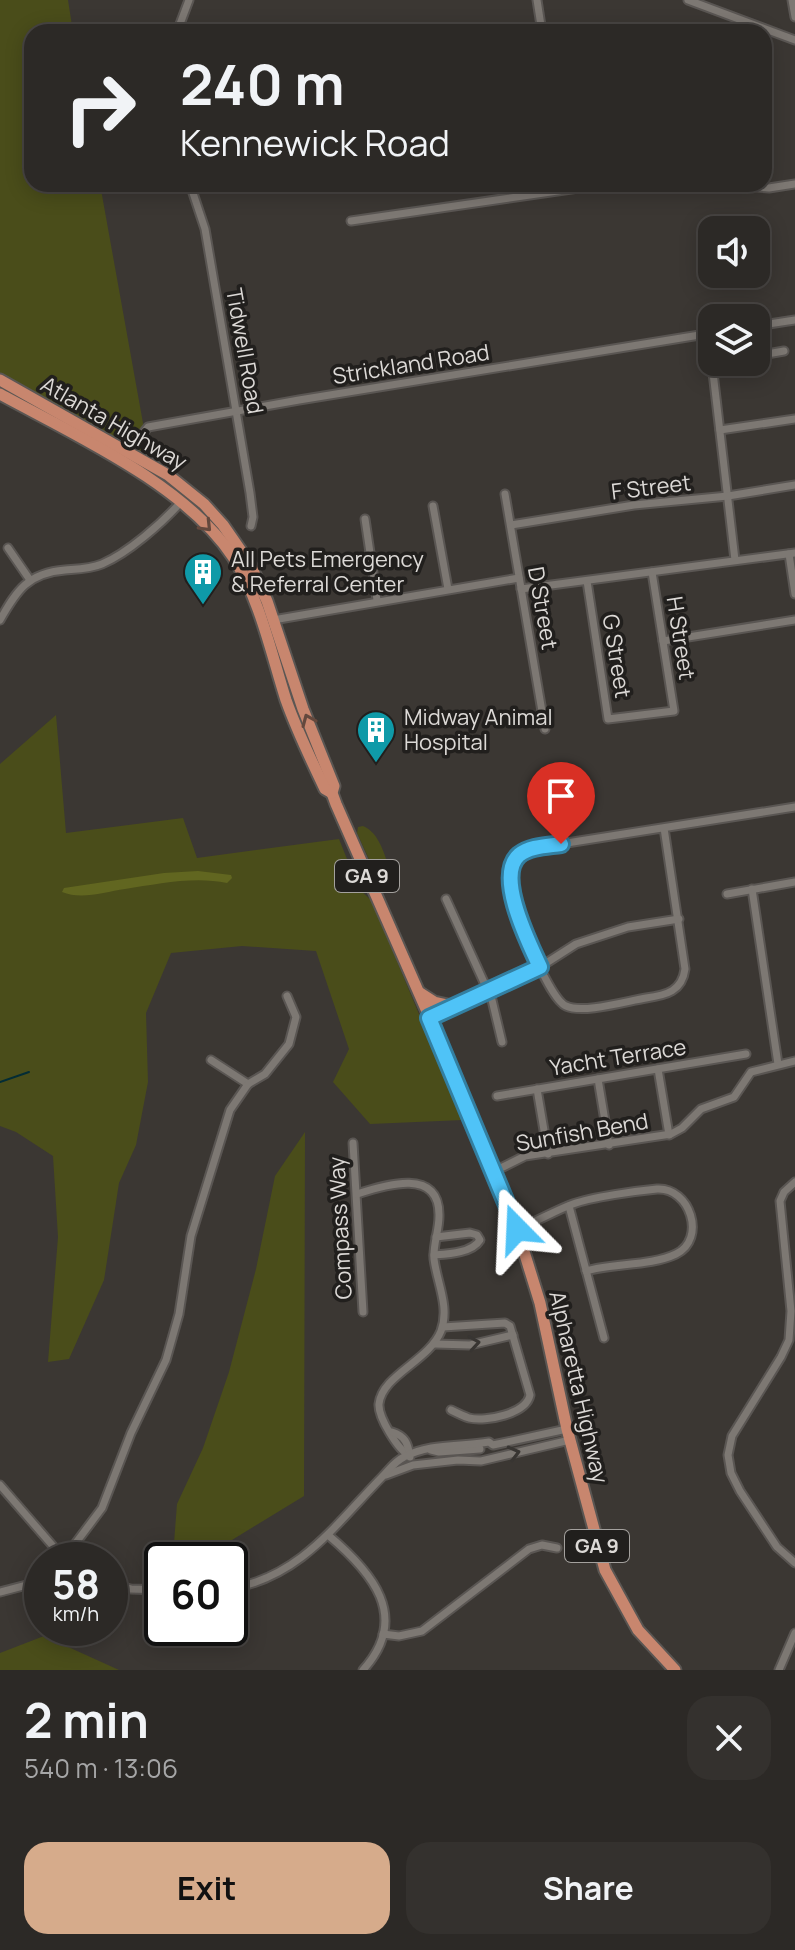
<!DOCTYPE html>
<html lang="en">
<head>
<meta charset="utf-8">
<style>
  :root { --surface:#2c2926; --page:#34312e; --text:#f1f3f6; --muted:#a6a6a7; --line:#484543; --accent:#d6ab8b }
  body { margin:0; font-family:Manrope,sans-serif; background:var(--page); color:var(--text); height:100vh; display:flex; flex-direction:column; font-size:30px; white-space:nowrap }
  * { box-sizing:border-box; margin:0 }
  p { font-size:26px; color:var(--muted) }
  .icon { flex:none; width:44px; height:44px; fill:none; stroke:currentColor; stroke-width:2; stroke-linecap:round; stroke-linejoin:round }
  .map { position:relative; height:1670px; overflow:hidden }
  .side { display:flex; flex-direction:column; background:var(--surface); flex:1 }
  .side>* { flex:none }
  .hud { position:absolute; left:24px; top:24px; width:748px; height:168px; border-radius:24px; box-shadow:0 4px 20px #0003,0 0 0 2px var(--line); background:#2c2926; color:var(--text); overflow:hidden }
  .fabs { position:absolute; left:698px; top:216px; display:grid; gap:16px }
  .fabs a { display:grid; place-items:center; width:72px; height:72px; border-radius:16px; background:var(--surface); box-shadow:0 4px 20px #0003,0 0 0 2px var(--line); font-size:40px }
  .speed { position:absolute; left:24px; top:1542px; display:flex; gap:16px; font-size:40px; font-weight:700; text-align:center }
  .speed>* { display:grid; place-content:center; width:104px; height:104px; border-radius:50%; background:var(--surface); box-shadow:0 4px 20px #0003,0 0 0 2px var(--line); line-height:1 }
  .speed small { font-size:20px; font-weight:400 }
  .speed .limit { border:4px solid #111; border-radius:12px; background:#fff; color:#111 }
  .pin { position:absolute; display:grid; place-items:center; width:68px; height:68px; color:#fff; margin:-82px -34px; border-radius:50% 50% 50% 0; rotate:-45deg; box-shadow:0 0 8px #0007 }
  .pin .icon { rotate:45deg }
  .me { position:absolute; width:88px; margin:-44px; rotate:339deg; stroke-linejoin:round; filter:drop-shadow(0 0 6px #0008) }
  .turn { display:flex; align-items:center; gap:28px; height:168px; padding:0 24px; font-size:36px }
  .turn .icon { width:104px; height:104px; stroke-width:2.5 }
  .turn b { display:block; font-size:56px; line-height:68px }
  .round { display:grid; place-items:center; flex:none; width:84px; height:84px; border-radius:24px; background:var(--page) }
  .head { display:flex; align-items:center; justify-content:space-between; height:136px; padding:0 24px }
  h1 { font-size:48px; font-weight:700; line-height:60px }
  .button { display:flex; gap:16px; margin-top:auto; padding:16px 24px }
  .button a { flex:1; height:92px; border-radius:24px; background:var(--accent); color:#111; font-size:32px; font-weight:700; line-height:92px; text-align:center }
  .button a+a { background:var(--page); color:var(--text) }
  .map>svg:first-child { display:block }
  .green { fill:#4a4d1a }
  .forest { fill:#616620 }
  .lines { fill:none; stroke-linecap:round; stroke-linejoin:round }
  .stream { stroke:#032c35; stroke-width:2 }
  .street-casing { stroke:#5a5653; stroke-width:11 }
  .primary-casing { stroke:#5a5653; stroke-width:15 }
  .street { stroke:#7d7873; stroke-width:7 }
  .primary { stroke:#c8866e; stroke-width:11 }
  .oneway { stroke:#64483d }
  .oneway2 { stroke:#383532 }
  .route-casing { stroke:#337fa1; stroke-width:20 }
  .route { stroke:#4fc3f7; stroke-width:14 }
  .labels { text-anchor:middle; stroke-width:7; stroke-linejoin:round; paint-order:stroke }
  .shield { fill:#211f1d; stroke:#a4a19e; stroke-width:2 }
  .shield-label { font-size:20px; font-weight:bold; fill:#dcd9d6 }
  .street-label { font-size:22px; fill:#dcd9d6; stroke:#211f1d }
  .poi-label { font-size:22px; fill:#dcd9d6; stroke:#211f1d; text-anchor:start }
</style>
</head>
<body>
<div class="map">
<svg width="795" height="1670" viewBox="0 0 795 1670">
  <rect width="100%" height="100%" fill="#3b3733"/>
  <g class="green">
    <polygon points="0,0 68,0 73,32 32,32 32,184 100,184 150,462 0,377"/>
    <polygon points="56,715 66,833 183,818 197,858 339,839 359,889 372,901 463,1120 370,1124 333,1082 349,1049 316,951 242,946 171,953 146,1013 148,1082 136,1145 119,1183 104,1280 69,1359 48,1362 58,1237 53,1156 16,1132 0,1126 0,764"/>
    <path d="M363,826C380,833 384,855 391,872L387,877L378,879L357,833L358,827Z"/>
    <polygon points="305,1132 304,1496 227,1543 173,1556 177,1504 203,1448 229,1372 256,1269 275,1176"/>
    <polygon points="44,1636 119,1670 0,1670 0,1653"/>
  </g>
  <path class="forest" d="M198,871L231,875L232,878L227,883C194,876 158,884 125,889C105,892 81,900 62,892L64,888L164,873Z"/>
  <g class="lines">
    <polyline class="stream" points="0,1082 29,1072"/>
    <g class="street-casing">
      <g id="street">
        <polyline points="537,0 542,32"/>
        <polyline points="688,0 795,40"/>
        <polyline points="792,0 795,17"/>
        <polyline points="177,32 189,0"/>
        <polyline points="190,184 205,229 250,493 253,517 251,526"/>
        <polyline points="722,184 769,188 795,184"/>
        <polyline points="351,221 606,184"/>
        <polyline points="756,326 795,320"/>
        <polyline points="756,356 784,351"/>
        <polyline points="724,362 712,364 735,560"/>
        <polyline points="720,430 795,419"/>
        <polyline points="127,454 148,427 299,400 712,333"/>
        <polyline points="505,494 545,729"/>
        <polyline points="433,506 448,589"/>
        <polyline points="365,519 377,600"/>
        <polyline points="511,525 634,505 728,496 795,485"/>
        <polyline points="8,548 30,580"/>
        <polyline points="789,554 795,594"/>
        <polyline points="587,581 608,719 674,711 652,572"/>
        <polyline points="521,589 795,553"/>
        <path d="M0,620C17,590 28,573 65,570C78,569 90,569 102,564C128,553 162,523 180,503"/>
        <polyline points="273,620 519,578"/>
        <polyline points="663,641 795,620"/>
        <path d="M664,828L685,969C682,991 667,995 646,998C627,1001 583,1014 566,1006C547,998 506,892 510,872C512,858 523,851 535,848L795,807"/>
        <polyline points="752,889 778,1064"/>
        <polyline points="727,894 795,882"/>
        <polyline points="446,899 492,1000 502,1042"/>
        <polyline points="429,1018 540,967 576,944 628,927 679,919"/>
        <polyline points="211,1060 248,1084"/>
        <polyline points="658,1069 669,1135"/>
        <polyline points="598,1079 609,1145"/>
        <polyline points="537,1089 548,1154"/>
        <polyline points="497,1096 746,1054"/>
        <polyline points="353,1143 363,1312"/>
        <polyline points="493,1168 503,1167 525,1156 671,1134 682,1128 701,1109 734,1097 751,1072 795,1061"/>
        <polyline points="795,1182 784,1192 780,1201 791,1311 789,1340 781,1357 732,1436 728,1455 731,1473 740,1491 777,1547 795,1563"/>
        <path d="M357,1194C385,1185 440,1167 439,1216C439,1231 433,1244 434,1259C437,1283 450,1307 441,1331C429,1361 382,1375 379,1404C378,1417 398,1450 409,1455"/>
        <polyline points="569,1206 604,1338"/>
        <path d="M517,1229C536,1222 554,1211 573,1204C592,1197 636,1191 657,1189C690,1187 707,1239 676,1254C651,1266 613,1263 586,1271"/>
        <path d="M434,1255C448,1254 472,1253 480,1240L477,1235L470,1233L436,1237"/>
        <path d="M443,1327L505,1323L510,1326L530,1395C526,1414 486,1422 469,1418C463,1416 457,1413 451,1410"/>
        <polyline points="435,1344 470,1345 513,1335"/>
        <path d="M392,1432C405,1436 408,1443 410,1457"/>
        <polyline points="431,1450 439,1452 480,1449"/>
        <polyline points="386,1475 413,1465 458,1460 481,1461 570,1440"/>
        <polyline points="0,1485 65,1560"/>
        <path d="M328,1535C372,1572 411,1617 363,1670"/>
        <polyline points="63,1560 102,1508 131,1433 166,1360 179,1314 191,1236 230,1110 248,1084 265,1074 289,1044 296,1017 287,996"/>
        <polyline points="110,1584 131,1589 162,1590"/>
        <path d="M230,1589C301,1576 334,1526 382,1477C390,1469 394,1462 404,1457C430,1443 461,1447 489,1442L493,1445L567,1429"/>
        <polyline points="0,1592 42,1581"/>
        <polyline points="383,1634 399,1636 422,1631 529,1549 542,1545 557,1548"/>
        <polyline points="779,1670 795,1633"/>
      </g>
    </g>
    <g class="primary-casing">
      <g id="primary">
        <polyline points="0,380 168,475 204,504 223,525 250,564 267,601 303,709 334,786 332,793 336,804 451,1066 517,1229 540,1303 567,1429 605,1570 638,1630 675,1670"/>
        <path d="M0,394C75,435 186,485 233,557C260,599 271,653 286,700C297,731 311,760 325,789L332,793"/>
        <polyline points="420,993 434,1002 452,1006"/>
      </g>
    </g>
    <use href="#street" class="street"/>
    <use href="#primary" class="primary"/>
  </g>
  <defs><path id="oneway-chevron" d="M-2-3.5L2.5 0L-2 3.5" fill="none" stroke-width="1.6" stroke-linecap="round" stroke-linejoin="round" transform="scale(2)"/></defs>
  <g class="oneway">
    <use href="#oneway-chevron" transform="translate(206 526) rotate(46)"/>
    <use href="#oneway-chevron" transform="translate(308 720) rotate(-113)"/>
  </g>
  <g class="oneway2">
    <use href="#oneway-chevron" transform="translate(474 1343) rotate(-9)"/>
    <use href="#oneway-chevron" transform="translate(514 1453) rotate(-15)"/>
  </g>
  <g class="lines">
    <g class="route-casing">
      <path id="route" d="M517,1229L429,1018L540,967C529,943 495,876 519,855C530,846 548,846 561,844"/>
    </g>
    <use href="#route" class="route"/>
  </g>
  <defs>
    <g id="building-pin" transform="scale(2)"><path d="M0 17L-7.5 6A9.5 9.5 0 1 1 7.5 6Z" fill="#0f9aa8" stroke="#211f1d"/><path d="M-4-6H4V6H1V3H-1V6H-4ZM-2.5-4.3h1.7v1.8h-1.7ZM.8-4.3h1.7v1.8H.8ZM-2.5-1h1.7V.8h-1.7ZM.8-1h1.7V.8H.8Z" fill="#fff"/></g>
  </defs>
  <g fill-rule="evenodd">
    <use href="#building-pin" x="203" y="572"/>
    <use href="#building-pin" x="376" y="730"/>
  </g>
  <g class="labels">
    <g class="shield">
      <rect x="335" y="860" width="64" height="32" rx="6"/>
      <rect x="565" y="1530" width="64" height="32" rx="6"/>
    </g>
    <g class="shield-label">
      <text x="367" y="883">GA 9</text>
      <text x="597" y="1553">GA 9</text>
    </g>
    <g class="street-label">
      <text transform="translate(245 351) rotate(80)" y="8">Tidwell Road</text>
      <text transform="translate(411 364) rotate(-9)" y="8">Strickland Road</text>
      <text transform="translate(114 423) rotate(30)" y="8">Atlanta Highway</text>
      <text transform="translate(651 487) rotate(-7)" y="8">F Street</text>
      <text transform="translate(543 608) rotate(80)" y="8">D Street</text>
      <text transform="translate(681 638) rotate(81)" y="8">H Street</text>
      <text transform="translate(617 656) rotate(81)" y="8">G Street</text>
      <text transform="translate(618 1057) rotate(-9)" y="8">Yacht Terrace</text>
      <text transform="translate(582 1132) rotate(-10)" y="8">Sunfish Bend</text>
      <text transform="translate(340 1228) rotate(-93)" y="8">Compass Way</text>
      <text transform="translate(579 1387) rotate(77)" y="8">Alpharetta Highway</text>
    </g>
    <g class="poi-label">
      <text x="231" y="567">All Pets Emergency<tspan x="231" dy="25">&amp; Referral Center</tspan></text>
      <text x="404" y="725">Midway Animal<tspan x="404" dy="25">Hospital</tspan></text>
    </g>
  </g>
</svg>
<div class="fabs">
<a><svg class="icon" aria-label="sound" viewBox="0 0 24 24"><path d="M4 9h4l5-4v14l-5-4H4zM17 9q2 3 0 6"/></svg></a>
<a><svg class="icon" aria-label="layers" viewBox="0 0 24 24"><path d="M12 4l9 5-9 5-9-5zM3 14l9 5 9-5"/></svg></a>
</div>
<div class="speed"><div>58<small>km/h</small></div><div class="limit">60</div></div>
<div class="pin" style="left:561px;top:844px;background:#d93025"><svg class="icon" aria-label="arrive" viewBox="0 0 24 24"><path d="M6 21V4h12l-3 4 3 4H6"/></svg></div>
<svg class="me" style="left:517px;top:1229px" viewBox="-20 -20 40 40"><path d="M0-17L14 15 0 8-14 15z" fill="#4fc3f7" stroke="#fff" stroke-width="4"/></svg>
<div class="hud">
<div class="turn"><svg class="icon" aria-label="right" viewBox="0 0 24 24"><path d="M7 20v-9h11M14 6l5 5-5 5"/></svg><div><b>240 m</b>Kennewick Road</div></div>
</div>
</div>
<section class="side">
<div class="head"><div><h1>2 min</h1><p>540 m · 13:06</p></div><a class="round"><svg class="icon" aria-label="close" viewBox="0 0 24 24"><path d="M6 6l12 12M18 6L6 18"/></svg></a></div>
<div class="button"><a>Exit</a><a>Share</a></div>
</section>
</body>
</html>
